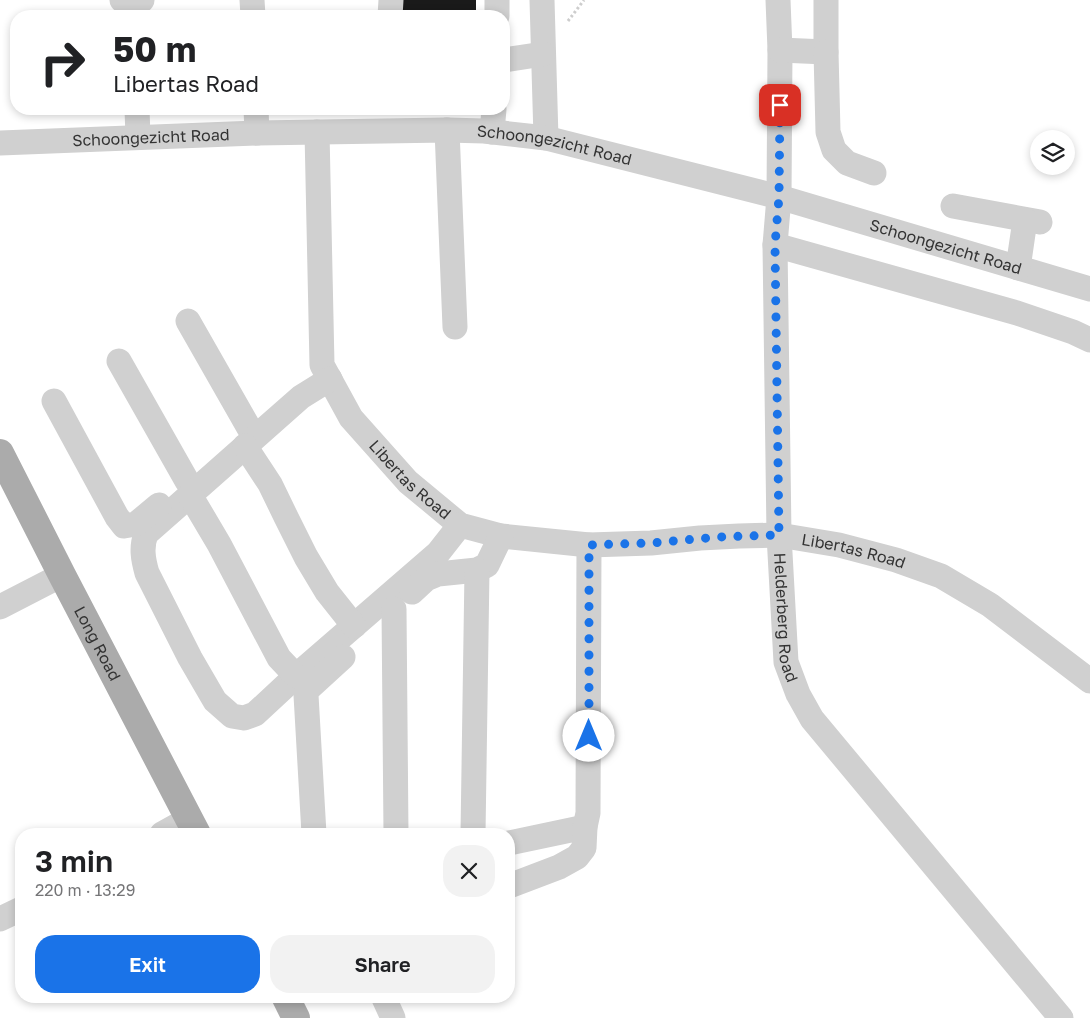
<!DOCTYPE html>
<html lang="en">
<head>
<meta charset="utf-8">
<style>
  :root { --surface:#fff; --page:#f2f2f2; --text:#202124; --muted:#757577; --accent:#1a73e8 }
  body { margin:0; font-family:"Golos Text",sans-serif; background:var(--page); color:var(--text); height:100vh; display:flex; flex-direction:column; font-size:19px; white-space:nowrap }
  * { box-sizing:border-box; margin:0 }
  p { font-size:16px; color:var(--muted) }
  .icon { flex:none; width:28px; height:28px; fill:none; stroke:currentColor; stroke-width:2; stroke-linecap:round; stroke-linejoin:round }
  .map { position:relative; flex:1; overflow:hidden }
  .details { position:absolute; left:15px; top:828px; width:500px; height:175px; display:flex; flex-direction:column; background:var(--surface); border-radius:20px; box-shadow:0 2px 8px #0003 }
  .details>* { flex:none }
  .top-card { position:absolute; left:10px; top:10px; width:500px; height:105px; border-radius:20px; box-shadow:0 2px 8px #0003; background:#fff; color:var(--text); overflow:hidden }
  .fabs { position:absolute; left:1030px; top:130px; display:grid; gap:10px }
  .fabs a { display:grid; place-items:center; width:45px; height:45px; border-radius:50%; background:var(--surface); box-shadow:0 2px 8px #0003; font-size:25px }
  .pin { position:absolute; display:grid; place-items:center; width:42px; height:42px; color:#fff; margin:-21px; border-radius:10px; box-shadow:0 2px 8px #0006 }
  .me { position:absolute; width:55px; margin:-28px; rotate:0deg; stroke-linejoin:round; filter:drop-shadow(0 0 4px #0008) }
  .turn { display:flex; align-items:center; gap:18px; height:105px; padding:0 20px; font-size:22px }
  .turn .icon { width:65px; height:65px; stroke-width:2.5 }
  .turn b { display:block; font-size:35px; line-height:42px }
  .round { display:grid; place-items:center; flex:none; width:52px; height:52px; border-radius:20px; background:var(--page) }
  .headline { display:flex; align-items:center; justify-content:space-between; height:85px; padding:0 20px }
  h1 { font-size:30px; font-weight:600; line-height:38px }
  .button { display:flex; gap:10px; margin-top:auto; padding:10px 20px }
  .button a { flex:1; height:58px; border-radius:20px; background:var(--accent); color:#fff; font-size:20px; font-weight:600; line-height:58px; text-align:center }
  .button a+a { background:var(--page); color:var(--text) }
  .map>svg:first-child { display:block }
  .building { fill:#1a1a1a }
  .lines { fill:none; stroke-linecap:round; stroke-linejoin:round }
  .path { stroke:#cdcdcd; stroke-width:3; stroke-dasharray:2.5 2.5; stroke-linecap:butt }
  .minor { stroke:#d0d0d0; stroke-width:25 }
  .major { stroke:#ababab; stroke-width:28 }
  .route { stroke:#1a73e8; stroke-width:9; stroke-dasharray:0 16.2 }
  .labels { text-anchor:middle; stroke-width:5; stroke-linejoin:round; paint-order:stroke }
  .street-label { font-size:16px; fill:#333; stroke:#fff }
</style>
</head>
<body>
<div class="map">
<svg width="1090" height="1018" viewBox="0 0 1090 1018">
  <rect width="100%" height="100%" fill="#fff"/>
  <polygon class="building" points="400,0 476,0 476,16 401,16"/>
  <g class="lines">
    <polyline class="path" points="568,21 584,0"/>
    <g class="minor">
      <polyline points="122,0 132,2 142,0"/>
      <polyline points="252,0 253,16"/>
      <polyline points="542,0 546,138"/>
      <path id="s1" d="M778,0L780,50L779,197L775,245L779,535L786,662L798,694L812,719L1061,1018"/>
      <polyline points="390,16 391,0"/>
      <polyline points="497,16 497,0"/>
      <polyline points="780,50 826,52 826,0"/>
      <polyline points="826,52 828,132 834,150 847,163 874,173"/>
      <polyline points="504,60 543,54"/>
      <polyline points="137,109 138,137"/>
      <polyline points="256,109 257,133"/>
      <polyline points="447,130 455,327"/>
      <path id="s2" d="M317,132L322,365L351,418L408,482L460,525L501,536L589,545L651,543L700,538L739,536L779,535L839,545L896,560L941,576L990,605L1090,681"/>
      <polyline points="492,132 494,109"/>
      <path id="s3" d="M0,143L257,133L447,130L484,131L546,138L779,197L1090,289"/>
      <polyline points="953,206 1040,222"/>
      <polyline points="775,245 1017,313 1073,332 1090,340"/>
      <polyline points="1018,268 1025,220"/>
      <polyline points="188,321 249,428"/>
      <polyline points="119,361 187,481"/>
      <path d="M330,379L301,397L146,534C141,547 143,559 147,573L190,658L215,701L232,716L244,718L255,714L296,676L438,553L460,525"/>
      <polyline points="54,401 117,517 124,526 136,524 159,505"/>
      <polyline points="245,446 270,484 286,517 306,557 327,592 354,626"/>
      <polyline points="190,495 219,544 279,658 296,676"/>
      <polyline points="412,592 426,579 438,574 477,570 487,565 501,536"/>
      <polyline points="0,607 62,575"/>
      <polyline points="394,609 396,834"/>
      <polyline points="162,834 189,819"/>
      <polyline points="314,834 306,695 308,689 343,657"/>
      <polyline points="473,834 477,570"/>
      <polyline points="509,843 585,827"/>
      <polyline points="509,886 559,867 577,857 584,848 585,827 588,813 589,545"/>
      <polyline points="0,919 21,909"/>
      <polyline points="383,996 393,1018"/>
    </g>
    <g class="major">
      <path id="s4" d="M0,453L62,575L197,834"/>
      <polyline points="285,996 296,1018"/>
    </g>
  </g>
  <g class="lines">
    <polyline class="route" points="589,736 589,545 651,543 719,537 779,535 775,245 779,197 780,105"/>
  </g>
  <g class="labels">
    <g class="street-label">
      <text dy="6" stroke="none"><textPath href="#s3" startOffset="151">Schoongezicht Road</textPath></text>
      <text dy="6" stroke="none"><textPath href="#s3" startOffset="556">Schoongezicht Road</textPath></text>
      <text dy="6" stroke="none"><textPath href="#s3" startOffset="961">Schoongezicht Road</textPath></text>
      <text dy="6" stroke="none"><textPath href="#s2" startOffset="379">Libertas Road</textPath></text>
      <text dy="6" stroke="none"><textPath href="#s2" startOffset="844">Libertas Road</textPath></text>
      <text dy="6" stroke="none"><textPath href="#s1" startOffset="618">Helderberg Road</textPath></text>
      <text dy="6" stroke="none"><textPath href="#s4" startOffset="214">Long Road</textPath></text>
    </g>
  </g>
</svg>
<div class="fabs">
<a><svg class="icon" aria-label="layers" viewBox="0 0 24 24"><path d="M12 4l9 5-9 5-9-5zM3 14l9 5 9-5"/></svg></a>
</div>
<div class="pin" style="left:780px;top:105px;background:#d93025"><svg class="icon" aria-label="arrive" viewBox="0 0 24 24"><path d="M6 21V4h12l-3 4 3 4H6"/></svg></div>
<svg class="me" style="left:589px;top:736px" viewBox="-20 -20 40 40"><circle r="19" fill="#fff"/><path d="M0-13L10 11 0 6-10 11z" fill="#1a73e8"/></svg>
<div class="top-card">
<div class="turn"><svg class="icon" aria-label="right" viewBox="0 0 24 24"><path d="M7 20v-9h11M14 6l5 5-5 5"/></svg><div><b>50 m</b>Libertas Road</div></div>
</div>
<section class="details">
<div class="headline"><div><h1>3 min</h1><p>220 m · 13:29</p></div><a class="round"><svg class="icon" aria-label="close" viewBox="0 0 24 24"><path d="M6 6l12 12M18 6L6 18"/></svg></a></div>
<div class="button"><a>Exit</a><a>Share</a></div>
</section>
</div>
</body>
</html>
